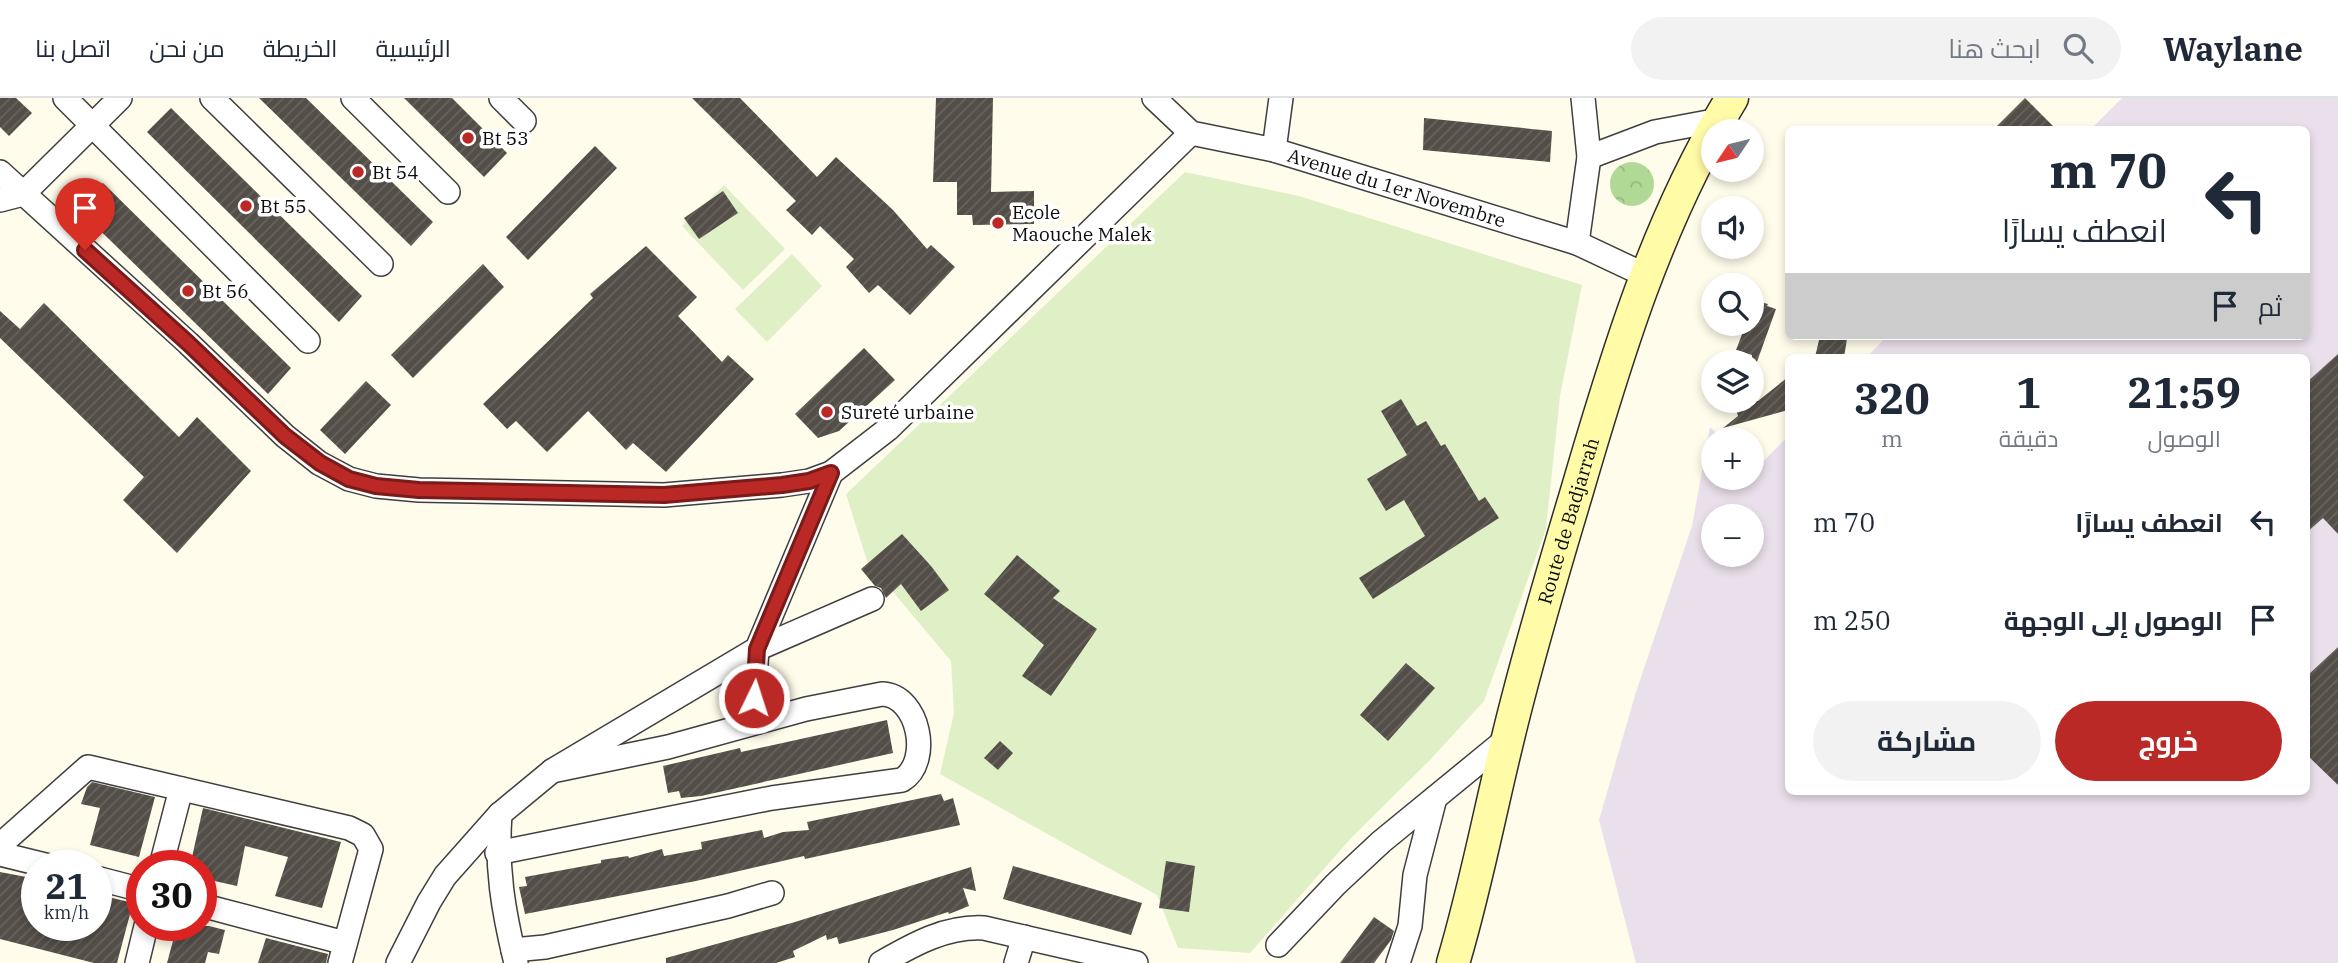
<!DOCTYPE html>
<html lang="ar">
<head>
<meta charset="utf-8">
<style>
  :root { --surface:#fff; --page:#f2f2f3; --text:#1f2937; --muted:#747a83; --line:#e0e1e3; --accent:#ba2925 }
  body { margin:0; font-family:"IBM Plex Serif",Cairo,serif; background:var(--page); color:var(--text); direction:rtl; height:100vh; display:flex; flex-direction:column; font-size:26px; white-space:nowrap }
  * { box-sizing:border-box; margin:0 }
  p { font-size:23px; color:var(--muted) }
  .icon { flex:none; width:38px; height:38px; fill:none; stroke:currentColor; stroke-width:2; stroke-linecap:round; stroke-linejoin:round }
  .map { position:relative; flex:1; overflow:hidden; direction:ltr }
  .side { position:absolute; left:1785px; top:256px; width:525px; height:441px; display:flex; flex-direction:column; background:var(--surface); border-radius:10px; box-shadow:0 4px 10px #0003; direction:rtl }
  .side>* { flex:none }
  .hud { position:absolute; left:1785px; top:28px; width:525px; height:214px; border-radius:10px; box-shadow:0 4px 10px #0003; direction:rtl; background:#fff; color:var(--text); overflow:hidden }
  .needle { width:46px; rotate:235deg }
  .tools { position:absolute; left:1701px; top:21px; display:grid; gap:14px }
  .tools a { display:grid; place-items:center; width:63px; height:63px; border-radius:50%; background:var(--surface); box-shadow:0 4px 10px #0003; font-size:35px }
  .speed { position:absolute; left:21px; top:752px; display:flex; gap:14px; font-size:35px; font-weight:700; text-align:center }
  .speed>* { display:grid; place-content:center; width:91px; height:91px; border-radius:50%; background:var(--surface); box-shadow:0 4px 10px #0003; line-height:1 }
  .speed small { font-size:18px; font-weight:400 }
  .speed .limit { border:10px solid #d22; background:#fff; color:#111 }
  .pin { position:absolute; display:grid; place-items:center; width:60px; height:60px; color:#fff; margin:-72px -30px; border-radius:50% 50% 50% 0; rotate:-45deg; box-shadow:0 0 7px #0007 }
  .pin .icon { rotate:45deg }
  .me { position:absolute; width:77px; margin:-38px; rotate:4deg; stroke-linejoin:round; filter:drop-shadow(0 0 5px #0008) }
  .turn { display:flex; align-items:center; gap:24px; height:147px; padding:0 28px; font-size:32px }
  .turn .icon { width:91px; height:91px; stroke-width:2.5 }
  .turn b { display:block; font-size:49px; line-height:60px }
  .then { display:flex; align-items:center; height:66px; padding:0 28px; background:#0003; gap:14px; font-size:26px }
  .eta { display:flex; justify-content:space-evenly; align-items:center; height:119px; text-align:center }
  .eta b { font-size:42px; font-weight:700; line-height:49px }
  .action { display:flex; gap:14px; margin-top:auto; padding:14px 28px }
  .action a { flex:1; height:80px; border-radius:42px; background:var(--accent); color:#fff; font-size:28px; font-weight:700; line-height:80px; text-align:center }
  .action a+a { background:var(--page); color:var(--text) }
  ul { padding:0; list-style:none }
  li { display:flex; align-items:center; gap:21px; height:98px; padding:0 28px }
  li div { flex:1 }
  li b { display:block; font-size:26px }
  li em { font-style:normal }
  header { display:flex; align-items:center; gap:42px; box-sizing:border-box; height:98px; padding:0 35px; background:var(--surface); border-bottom:2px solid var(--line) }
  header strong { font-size:33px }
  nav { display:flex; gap:38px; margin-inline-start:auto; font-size:24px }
  .search { width:490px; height:63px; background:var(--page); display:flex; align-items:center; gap:18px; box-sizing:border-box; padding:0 24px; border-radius:38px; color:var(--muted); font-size:26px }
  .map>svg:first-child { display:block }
  .industrial { fill:#eae0eb; fill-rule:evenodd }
  .forest { fill:url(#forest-crowns) }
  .pitch { fill:#dff0c7 }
  .building { fill:url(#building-hatch) }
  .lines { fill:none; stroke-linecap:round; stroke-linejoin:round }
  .street-casing { stroke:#3f3f3f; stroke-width:26 }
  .secondary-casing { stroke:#2e2e2e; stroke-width:35 }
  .street { stroke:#fff; stroke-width:23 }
  .secondary { stroke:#fffba6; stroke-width:32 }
  .route-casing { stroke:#791b18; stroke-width:18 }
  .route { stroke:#ba2925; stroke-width:12 }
  .poi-dot { fill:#ba2925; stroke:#fff; stroke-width:2.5 }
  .labels { text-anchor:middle; stroke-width:7; stroke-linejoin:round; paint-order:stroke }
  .poi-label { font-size:19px; fill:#0c0c0c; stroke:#fff; text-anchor:start }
  .street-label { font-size:19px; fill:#0c0c0c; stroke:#fff }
</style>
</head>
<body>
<header>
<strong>Waylane</strong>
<div class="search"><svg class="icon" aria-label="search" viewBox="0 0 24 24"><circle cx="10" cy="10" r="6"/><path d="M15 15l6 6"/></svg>ابحث هنا</div>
<nav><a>الرئيسية</a><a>الخريطة</a><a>من نحن</a><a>اتصل بنا</a></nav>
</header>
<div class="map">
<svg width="2338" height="865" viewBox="0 0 2338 865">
  <defs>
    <pattern id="forest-crowns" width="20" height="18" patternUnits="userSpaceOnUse" patternTransform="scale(1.75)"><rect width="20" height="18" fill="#afd995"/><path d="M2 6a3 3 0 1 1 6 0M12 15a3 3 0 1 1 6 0" fill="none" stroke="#95b97f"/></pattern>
    <pattern id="building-hatch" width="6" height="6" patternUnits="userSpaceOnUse" patternTransform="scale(1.75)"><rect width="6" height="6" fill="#544e48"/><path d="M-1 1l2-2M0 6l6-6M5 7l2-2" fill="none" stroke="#68635e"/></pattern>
  </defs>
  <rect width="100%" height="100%" fill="#fffceb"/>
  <path class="industrial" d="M2122,0H2338V865H1636L1599,722L1636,594L1692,428L1710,329L1723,341H1713V380H1752V368L1756,371L1788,338V693H2306V259H1867L1887,238H2306V32L2091,31ZM1713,418H1752V457H1713Z"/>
  <circle class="forest" cx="1632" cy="86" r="22"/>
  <g class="pitch">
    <polygon points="1185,74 1299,98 1582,187 1560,298 1546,431 1484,603 1431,661 1352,739 1250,855 1178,850 1157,797 940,676 954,615 951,563 867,463 846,396"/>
    <polygon points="724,87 785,151 743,192 682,128"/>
    <polygon points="792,156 822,188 767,244 735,211"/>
  </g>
  <g class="building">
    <polygon points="0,0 16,0 32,15 9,38 0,29"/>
    <polygon points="259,0 306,0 433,124 411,148"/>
    <polygon points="404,0 452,0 507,55 484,79"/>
    <polygon points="692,0 740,0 817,79 836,59 893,112 927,151 931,147 955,169 910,217 878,187 869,195 846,169 854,161 820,128 812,137 786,112 796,103"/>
    <polygon points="936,0 993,0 991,94 1034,93 1034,126 973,127 972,117 957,117 957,84 933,84"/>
    <polygon points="2025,0 2057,32 1993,32"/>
    <polygon points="171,10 362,198 339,224 147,34"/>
    <polygon points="1424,20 1552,33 1550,64 1423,52"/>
    <polygon points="595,48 617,70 528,162 506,139"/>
    <polygon points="103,85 291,270 268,296 77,110"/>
    <polygon points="723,93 738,115 699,141 684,120"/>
    <polygon points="646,148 697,199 678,218 722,264 728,257 754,281 666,374 633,345 626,352 588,313 547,354 516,323 507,331 483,306 593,200 590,196"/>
    <polygon points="483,166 504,189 413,280 391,257"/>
    <polygon points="1752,202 1768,206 1767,208 1776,211 1754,272 1752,272 1752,257 1736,252 1746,226 1752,226"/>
    <polygon points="44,205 179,339 197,319 251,373 177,455 123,402 144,379 0,240 0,213 20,231"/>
    <polygon points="1820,238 1847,241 1844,259 1815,259"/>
    <polygon points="864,250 895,282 839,333 818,340 795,316"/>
    <polygon points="2338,256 2338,436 2323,420 2306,435 2306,285"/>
    <polygon points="1788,279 1788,312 1723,330 1738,318 1734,303 1758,303"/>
    <polygon points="366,283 391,307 345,356 320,332"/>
    <polygon points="1401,301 1417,328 1426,323 1441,348 1445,346 1479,403 1485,399 1499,420 1373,501 1359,480 1425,438 1404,402 1386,413 1367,381 1407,357 1381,313"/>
    <polygon points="902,436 931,468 949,492 921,513 901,486 886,500 881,490 875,488 861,471"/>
    <polygon points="1017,457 1060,493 1053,500 1097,531 1051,598 1022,578 1044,547 984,496"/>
    <polygon points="2338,549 2338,687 2306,656 2306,579"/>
    <polygon points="1406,565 1435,590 1388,643 1360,617"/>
    <polygon points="887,622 893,655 701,698 681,700 679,693 668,695 663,668 740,650 741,654"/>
    <polygon points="1000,643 1013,655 998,672 984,660"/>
    <polygon points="92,684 155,699 139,759 90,747 100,710 81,706 87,689"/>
    <polygon points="941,696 944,703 953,700 960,727 805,761 804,758 696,783 525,816 519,789 527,788 525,779 601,765 601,762 628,758 629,760 662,751 664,758 702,751 701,744 762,732 764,740 783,734 809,732 807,724"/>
    <polygon points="203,710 341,744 322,810 275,798 288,759 245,748 237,788 201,780 201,768 190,768"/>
    <polygon points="1166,763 1195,768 1189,814 1159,810"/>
    <polygon points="1013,768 1142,805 1131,837 1003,801"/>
    <polygon points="971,769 976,793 963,790 969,808 949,816 948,814 893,832 839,846 837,839 827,842 826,837 793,853 795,859 776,865 666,865 666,860 795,824"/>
    <polygon points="0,774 37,781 37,828 58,828 87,835 90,828 96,828 96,796 133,805 117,865 94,865 0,841"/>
    <polygon points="1374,819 1394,833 1391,842 1374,865 1340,865"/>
    <polygon points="177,828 209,828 225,832 219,856 208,854 205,865 167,865"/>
    <polygon points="266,840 328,856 326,865 258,865"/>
  </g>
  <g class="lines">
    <g class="street-casing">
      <g id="street">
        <polyline points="65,0 308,243"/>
        <polyline points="212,0 381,166"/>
        <polyline points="353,0 448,94"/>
        <polyline points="501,0 524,23"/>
        <path id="s1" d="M1154,0L1191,35L1274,52L1577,145L1645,177"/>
        <polyline points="1274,52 1281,0"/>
        <polyline points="1589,59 1655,34 1719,22"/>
        <polyline points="0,74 188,245 285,338 319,365 349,381 376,388 419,392 664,397 782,387 809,383 831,375 888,331 1191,35"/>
        <polyline points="0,102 23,96 120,0"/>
        <polyline points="1577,145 1589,59 1583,0"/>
        <polyline points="752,625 757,551 872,501"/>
        <polyline points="0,747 88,669 349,730 363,737 371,751 340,865"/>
        <path d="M497,755L772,700L902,682C932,664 919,597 882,596L806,611L668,649L552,673"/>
        <polyline points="0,756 49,768"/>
        <polyline points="161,768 181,691"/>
        <polyline points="96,780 142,792"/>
        <polyline points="201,807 345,845"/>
        <polyline points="1278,847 1336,786 1381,744 1508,640"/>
        <polyline points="513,852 545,849 728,808 772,795"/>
        <polyline points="137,865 146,828"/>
        <polyline points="398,865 429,804 445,778 500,716"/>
        <path d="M516,865C503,812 496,770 500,716L552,673L757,551L831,375"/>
        <path d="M881,865C914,846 946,828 984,830L1136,865"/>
        <polyline points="1016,865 1024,839"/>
        <polyline points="1398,865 1410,828 1415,777 1435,700"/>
      </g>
    </g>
    <g class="secondary-casing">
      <g id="secondary">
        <path id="s2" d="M1453,865C1475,792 1489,717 1507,644C1527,560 1552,476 1577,393C1617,256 1657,123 1732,0"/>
      </g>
    </g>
    <use href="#street" class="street"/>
    <use href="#secondary" class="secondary"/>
  </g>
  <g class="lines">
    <g class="route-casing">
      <polyline id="route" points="85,152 188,245 285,338 320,365 349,381 376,388 419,392 664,397 782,387 809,383 831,375 757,551 754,600"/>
    </g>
    <use href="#route" class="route"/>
  </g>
  <g class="poi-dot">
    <circle cx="468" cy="40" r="7"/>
    <circle cx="358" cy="74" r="7"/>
    <circle cx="246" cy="108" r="7"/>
    <circle cx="998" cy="125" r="7"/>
    <circle cx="188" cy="193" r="7"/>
    <circle cx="827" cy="314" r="7"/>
  </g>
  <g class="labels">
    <g class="poi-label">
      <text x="482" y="47">Bt 53</text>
      <text x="372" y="81">Bt 54</text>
      <text x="260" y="115">Bt 55</text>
      <text x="1012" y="121">Ecole<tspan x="1012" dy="22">Maouche Malek</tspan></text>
      <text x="202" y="200">Bt 56</text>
      <text x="841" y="321">Sureté urbaine</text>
    </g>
    <g class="street-label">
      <text dy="7" stroke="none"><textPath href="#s1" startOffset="264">Avenue du 1er Novembre</textPath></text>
      <text dy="7" stroke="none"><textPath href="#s2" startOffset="457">Route de Badjarrah</textPath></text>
    </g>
  </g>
</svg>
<div class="tools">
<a><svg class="needle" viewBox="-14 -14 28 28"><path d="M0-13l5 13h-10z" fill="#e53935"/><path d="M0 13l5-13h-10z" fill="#747a83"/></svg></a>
<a><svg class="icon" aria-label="sound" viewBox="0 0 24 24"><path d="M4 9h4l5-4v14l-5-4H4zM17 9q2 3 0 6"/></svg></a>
<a><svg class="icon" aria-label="search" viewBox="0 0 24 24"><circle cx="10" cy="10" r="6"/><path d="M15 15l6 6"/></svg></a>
<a><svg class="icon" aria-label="layers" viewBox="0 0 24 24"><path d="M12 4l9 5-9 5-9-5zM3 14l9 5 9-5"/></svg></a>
<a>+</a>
<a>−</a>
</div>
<div class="speed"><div>21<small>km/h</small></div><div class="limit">30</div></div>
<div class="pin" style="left:85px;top:152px;background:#d93025"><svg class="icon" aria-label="arrive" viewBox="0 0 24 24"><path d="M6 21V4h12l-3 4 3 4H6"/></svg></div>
<svg class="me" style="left:754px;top:600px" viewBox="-20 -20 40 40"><circle r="17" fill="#ba2925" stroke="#fff" stroke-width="3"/><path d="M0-11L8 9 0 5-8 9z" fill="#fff"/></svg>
<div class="hud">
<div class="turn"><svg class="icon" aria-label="left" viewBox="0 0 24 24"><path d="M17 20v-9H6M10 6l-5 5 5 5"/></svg><div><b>70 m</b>انعطف يسارًا</div></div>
<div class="then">ثم<svg class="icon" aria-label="arrive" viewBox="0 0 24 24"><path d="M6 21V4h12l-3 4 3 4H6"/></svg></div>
</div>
<section class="side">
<div class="eta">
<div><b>21:59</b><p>الوصول</p></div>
<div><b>1</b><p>دقيقة</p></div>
<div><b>320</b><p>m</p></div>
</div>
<ul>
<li><svg class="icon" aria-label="left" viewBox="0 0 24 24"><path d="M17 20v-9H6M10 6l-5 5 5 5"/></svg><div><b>انعطف يسارًا</b></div><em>70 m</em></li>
<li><svg class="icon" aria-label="arrive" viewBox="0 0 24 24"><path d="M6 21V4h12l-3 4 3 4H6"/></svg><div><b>الوصول إلى الوجهة</b></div><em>250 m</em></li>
</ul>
<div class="action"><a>خروج</a><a>مشاركة</a></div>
</section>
</div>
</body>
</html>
